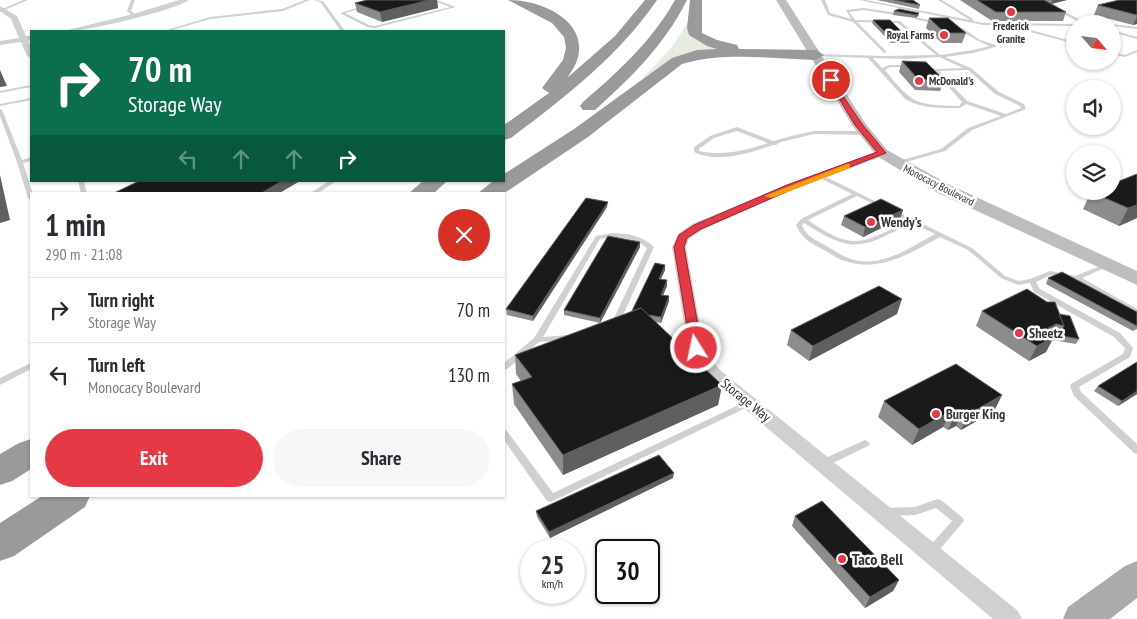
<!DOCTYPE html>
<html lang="en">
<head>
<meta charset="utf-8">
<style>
  :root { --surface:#fff; --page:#f7f7f7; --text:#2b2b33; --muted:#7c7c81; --line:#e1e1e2; --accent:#e63946 }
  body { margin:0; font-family:"PT Sans Narrow",sans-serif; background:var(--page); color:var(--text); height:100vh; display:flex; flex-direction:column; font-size:19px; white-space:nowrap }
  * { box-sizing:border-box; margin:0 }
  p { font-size:16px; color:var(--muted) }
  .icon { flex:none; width:28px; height:28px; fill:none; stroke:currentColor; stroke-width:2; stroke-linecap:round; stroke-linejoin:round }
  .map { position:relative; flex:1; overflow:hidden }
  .side { position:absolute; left:30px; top:192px; width:475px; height:305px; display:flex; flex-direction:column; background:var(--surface); border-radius:0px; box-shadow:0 1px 4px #0004 }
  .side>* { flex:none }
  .banner { position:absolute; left:30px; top:30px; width:475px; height:152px; border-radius:0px; box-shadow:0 1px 4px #0004; background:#0b6e4f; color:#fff; overflow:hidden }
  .needle { width:32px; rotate:118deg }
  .controls { position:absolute; left:1066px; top:15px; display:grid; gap:10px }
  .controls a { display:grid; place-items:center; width:55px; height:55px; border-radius:50%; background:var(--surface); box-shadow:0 1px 4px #0004; font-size:25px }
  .speed { position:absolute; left:520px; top:539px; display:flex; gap:10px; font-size:25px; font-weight:700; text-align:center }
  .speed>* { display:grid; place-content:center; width:65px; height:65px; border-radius:50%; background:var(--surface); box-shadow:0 1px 4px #0004; line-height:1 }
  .speed small { font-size:12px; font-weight:400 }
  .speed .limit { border:2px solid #111; border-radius:8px; background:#fff; color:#111 }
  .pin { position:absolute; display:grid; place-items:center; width:42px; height:42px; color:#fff; margin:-21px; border:2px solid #fff; border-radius:50%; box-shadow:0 1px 5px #0007 }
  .me { position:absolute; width:55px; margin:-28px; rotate:350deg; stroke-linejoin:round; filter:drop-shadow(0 0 4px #0008) }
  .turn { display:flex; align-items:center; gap:18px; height:105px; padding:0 15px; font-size:22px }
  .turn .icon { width:65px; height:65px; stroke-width:2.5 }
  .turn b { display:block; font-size:35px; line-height:42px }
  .lanes { display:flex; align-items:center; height:48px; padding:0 15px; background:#0003; justify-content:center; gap:25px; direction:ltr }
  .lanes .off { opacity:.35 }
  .round { display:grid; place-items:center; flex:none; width:52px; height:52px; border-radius:26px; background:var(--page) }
  .head { display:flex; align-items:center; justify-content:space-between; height:85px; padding:0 15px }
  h1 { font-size:30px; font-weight:600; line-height:38px }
  .primary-button { display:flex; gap:10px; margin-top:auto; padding:10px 15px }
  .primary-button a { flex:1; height:58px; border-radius:30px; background:var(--accent); color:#fff; font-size:20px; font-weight:600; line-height:58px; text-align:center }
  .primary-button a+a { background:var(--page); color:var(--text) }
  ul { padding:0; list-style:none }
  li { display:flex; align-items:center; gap:15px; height:65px; padding:0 15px; border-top:1px solid var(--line) }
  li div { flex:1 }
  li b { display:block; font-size:19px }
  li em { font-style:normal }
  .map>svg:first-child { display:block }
  .green { fill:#e6ecdf }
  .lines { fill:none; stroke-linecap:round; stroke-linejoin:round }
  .service { fill:#d0d0d0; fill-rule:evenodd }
  .minor { fill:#d0d0d0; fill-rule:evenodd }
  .secondary { fill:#bdbdbd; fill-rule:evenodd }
  .primary { fill:#ababab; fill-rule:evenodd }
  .motorway { fill:#9a9a9a; fill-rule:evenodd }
  .wall { fill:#8c8c8c }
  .shaded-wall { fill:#5f5f5f }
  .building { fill:#1a1a1a; stroke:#5f5f5f }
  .route { fill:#e63946; stroke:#96252e }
  .slow { fill:#f59e0b }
  .poi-dot { fill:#e63946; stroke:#fff; stroke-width:2 }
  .labels { text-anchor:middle; stroke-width:5; stroke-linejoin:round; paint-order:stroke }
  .far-poi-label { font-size:11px; font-weight:bold; fill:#333; stroke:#fff }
  .far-street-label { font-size:11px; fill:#333; stroke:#fff }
  .poi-label { font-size:14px; font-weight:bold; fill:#333; stroke:#fff; text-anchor:start }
  .street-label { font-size:14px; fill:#333; stroke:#fff }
  .near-poi-label { font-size:16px; font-weight:bold; fill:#333; stroke:#fff; text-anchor:start }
</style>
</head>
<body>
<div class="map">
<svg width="1137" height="619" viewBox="0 0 1137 619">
  <rect width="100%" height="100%" fill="#fff"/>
  <polygon class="green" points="690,19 688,28 730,50 672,59 641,80 672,47"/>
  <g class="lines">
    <g class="service">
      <polygon points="23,0 28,0 0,12 0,10"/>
      <polygon points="131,0 135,0 131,11 136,15 136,17 134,17 127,11"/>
      <polygon points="305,0 310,0 283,11 210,19 169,31 164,31 210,17 282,9"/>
      <polygon points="314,0 323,1 345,31 341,31 321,3"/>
      <polygon points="432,0 437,0 456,7 375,28 367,27 340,13 367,5 367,7 345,13 369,25 375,26 450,7"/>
      <path d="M821,0H825L830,13L851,19L846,10L864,8L896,13L895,15L864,10L849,12L855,20L900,21L940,55L973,50L990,46C975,41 965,32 950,26L951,24L964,29L980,40L996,45V47L973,53L945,57L971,68L999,92L1024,104L1026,109L972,130L945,151L899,164H895V162L941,149L968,128L1001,116L966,104L960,108C941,108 922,109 905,99L868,58L815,56V54H816L884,56L936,55L898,23L857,22L887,52L884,53L853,22L828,15ZM939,57L963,68L936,69L925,66L923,67L934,71L962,102L959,106C916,105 912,104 885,70L890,67H913V65H889L882,68L873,58L906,59ZM968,70L995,94L1020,106L1021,108L1006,114L967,101L939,71Z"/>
      <polygon points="859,0 866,0 970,20 938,0 942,0 973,19 973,21 983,23 1075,24 1075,26 983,25"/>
      <polygon points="1056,8 1058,8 1088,24 1083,24 1056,10"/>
      <polygon points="915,17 938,22 939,23 937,24 914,19"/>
      <polygon points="1112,24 1137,27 1137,29 1112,26"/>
      <polygon points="1020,27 1075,42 1075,44 1019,29"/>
      <polygon points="1112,30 1137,37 1137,39 1112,32"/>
      <polygon points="1137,50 1137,52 1125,57 1112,54 1112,52 1125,55"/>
      <polygon points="31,85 31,87 0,93 0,91"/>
      <polygon points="31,98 31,100 0,106 0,104"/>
      <polygon points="0,109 2,110 22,160 31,157 31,161 23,163 33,194 31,194 31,200 28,198 17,162 0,116"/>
      <path d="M737,127L773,141L791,136L814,131H865L868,133L865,135L814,134L781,142L777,144V145H773C750,153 718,164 694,152V147L710,136ZM737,131L768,143C745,151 724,156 699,151V149L714,138Z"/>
      <path d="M820,174L887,207L886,208H882L857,196L808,220C822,229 839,242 857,241C874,240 892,228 907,221L892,213L891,212L894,210L972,248L1005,276L1019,281L1030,279L1050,271L1075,276L1105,264H1109L1110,265L1109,266L1082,278L1137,309V314L1074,280L1051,275L1036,282L1040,289L1120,333L1133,348L1130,357L1079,387L1081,392L1137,444V454L1134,453L1074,396L1070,386L1071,384L1123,354L1125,348L1114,337L1034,292L1030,283L1018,285L1001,278L968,250L940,237C910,253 880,273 845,261C837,259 831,254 824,250C812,244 801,238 796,225L801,219L852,194L818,177L817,176ZM804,223C854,255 861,248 912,223L935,234C909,248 879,270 848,258C841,255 835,251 828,247C818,241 806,237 802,225Z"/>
      <polygon points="78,181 84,181 87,194 81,194"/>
      <polygon points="329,181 336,181 317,194 309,194"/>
      <path d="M612,233C628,233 643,236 654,247L618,326L613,327L609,325L612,322L647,248C633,237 618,236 600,239L543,337L568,335L571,336L572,338L571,340L539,342L507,369L504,370V363L534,338L596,236Z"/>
      <polygon points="31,363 31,369 0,385 0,378"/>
      <polygon points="749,400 752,401 753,403 752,405 551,502 547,501 504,440 504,430 507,431 553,493"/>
      <polygon points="865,440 868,442 870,444 868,446 827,466 824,467 821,466 819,463 821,460"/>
      <polygon points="937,499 941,500 963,518 964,521 935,555 931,557 927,555 926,552 927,549 952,521 936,508 915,515 885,516 881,515 880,512 881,509 885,508 915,507"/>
    </g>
    <g class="minor">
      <path d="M179,0H189C173,11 85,32 64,31L133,14Z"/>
      <polygon points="0,6 17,16 26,36 31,36 31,40 28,41 31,48 31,58 27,56 21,42 0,45 0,41 19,38 11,19 0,11"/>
      <polygon points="882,150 887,153 886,155 794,189 702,230 689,239 686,247 704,348 708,357 720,370 1018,611 1022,619 993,619 708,378 695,363 688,348 672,247 678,234 692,224 786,185"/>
    </g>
    <polygon class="secondary" points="776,0 786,0 865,123 887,150 948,184 1137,271 1137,285 936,192 877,156 852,125"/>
    <polygon class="primary" points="1137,561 1137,598 1110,619 1063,619 1068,607 1125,566"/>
    <g class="motorway">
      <path d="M508,0C552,0 603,32 567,78L615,36L645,0H657C618,57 565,97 511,138L504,140V125L549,93L542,88L563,60L566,48L564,37L552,23Z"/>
      <path d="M675,0H687C665,44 632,77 595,110H583L580,106L583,102C618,72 652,41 675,0Z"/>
      <path d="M690,0H702V33L717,40L737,45L739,49L816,50L824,55L816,60C773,59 724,51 682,64L588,137L503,194H477L493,181H504V174L574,129L672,58L697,50L717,49L707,46L689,35L687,28Z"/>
      <polygon points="423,181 447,181 433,194 408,194"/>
      <polygon points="31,439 31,469 12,481 0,485 0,454 19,443"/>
      <polygon points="42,496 90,496 85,507 14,556 0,561 0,523"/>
    </g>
  </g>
  <g class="wall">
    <polygon points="367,0 437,0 438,8 382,22 357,12 355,3"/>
    <polygon points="877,0 913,0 920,5 919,9"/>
    <polygon points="960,0 1067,0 1051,4 1066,12 1063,21 992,21"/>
    <polygon points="1137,0 1137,24 1133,25 1094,15 1098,5"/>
    <polygon points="894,11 919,13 918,16 915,18 893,15"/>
    <polygon points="929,18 966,33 962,43 942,43 926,28"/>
    <polygon points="873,20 910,40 909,43 891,43 872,23"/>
    <polygon points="902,61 944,80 940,91 915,90 899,72"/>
    <polygon points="1137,174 1137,218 1119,226 1083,209 1091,192"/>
    <polygon points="607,207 533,321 507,315 506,309"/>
    <polygon points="903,210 900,219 863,237 841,225 844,216"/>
    <polygon points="640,242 640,247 600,323 564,315 564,310"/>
    <polygon points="665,265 665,270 661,279 667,286 663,295 669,296 669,301 661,323 655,322 722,385 718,405 563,475 514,404 512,384 521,381 516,374 515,355 632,312"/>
    <polygon points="1048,278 1137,312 1137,329 1133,331 1046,284"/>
    <polygon points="982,311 1059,314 1079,339 1076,344 1052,340 1046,352 1029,361 976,326"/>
    <polygon points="897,314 809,361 787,345 791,330"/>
    <polygon points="1137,362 1137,394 1118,406 1094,391 1098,386"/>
    <polygon points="1002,395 994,411 961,430 956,426 948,430 943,427 912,445 878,417 884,401"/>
    <polygon points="673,478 550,538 537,517 536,511"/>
    <polygon points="795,516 899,580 893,591 865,608 792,526"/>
  </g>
  <g class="shaded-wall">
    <polygon points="430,0 437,0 438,8 382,22 380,12"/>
    <polygon points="1052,0 1067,0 1051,4"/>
    <polygon points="919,13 918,16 915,18 916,15"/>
    <polygon points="1137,16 1137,24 1133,25"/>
    <polygon points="0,70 7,86 0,87"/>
    <polygon points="0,175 10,220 0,223"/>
    <polygon points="282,181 300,181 278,194 260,194"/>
    <polygon points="608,202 607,207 533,321 533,316"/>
    <polygon points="1137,205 1137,218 1119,226 1128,208"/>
    <polygon points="903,210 900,219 863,237 865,227"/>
    <polygon points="640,242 640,247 600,323 600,318"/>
    <polygon points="665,265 665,270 658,284 659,279"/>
    <polygon points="667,280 667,286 661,300 661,295"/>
    <polygon points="669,296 669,301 661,323 661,317"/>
    <polygon points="902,299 897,314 809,361 813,346"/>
    <polygon points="1056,324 1048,340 1036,345 1044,330"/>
    <polygon points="1054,337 1046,352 1029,361 1037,346"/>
    <polygon points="722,385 718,405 563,475 563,455"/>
    <polygon points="1137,391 1137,394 1118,406 1122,401"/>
    <polygon points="1002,395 994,411 961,430 969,414"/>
    <polygon points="963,410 956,426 948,430 955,415"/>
    <polygon points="951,411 943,427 912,445 919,429"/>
    <polygon points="674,473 673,478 550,538 549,532"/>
    <polygon points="899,580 893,591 865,608 870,597"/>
  </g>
  <g class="building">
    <polygon points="367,0 430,0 380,12 355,3"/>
    <polygon points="894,0 913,0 920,5"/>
    <polygon points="977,0 1044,0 1066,12 996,12"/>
    <polygon points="1119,0 1137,0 1137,15 1098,5"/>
    <polygon points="899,9 919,13 916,15 894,11"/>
    <polygon points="929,18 948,18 966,33 945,33"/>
    <polygon points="873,20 890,20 910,40 892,39"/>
    <polygon points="902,61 926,62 944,80 918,79"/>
    <polygon points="1137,174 1137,205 1128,208 1091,192 1094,191 1112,191 1112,184"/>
    <polygon points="139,181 282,181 260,194 112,194"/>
    <polygon points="586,198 608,202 533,316 506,309"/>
    <polygon points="881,199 903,210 865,227 844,216"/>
    <polygon points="608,236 640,242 600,318 564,310"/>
    <polygon points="655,263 665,265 659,279 667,280 661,295 669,296 661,317 648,315 641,308 632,311"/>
    <polygon points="1062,272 1137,312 1137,326 1048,278"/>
    <polygon points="879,286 902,299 813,346 791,330"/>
    <polygon points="1027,289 1047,302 1055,302 1064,326 1056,324 1044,330 1054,337 1037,346 982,311"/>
    <polygon points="641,308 722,385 563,455 512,384 532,377 515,355"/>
    <polygon points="1059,314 1070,316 1079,339 1058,335 1064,326"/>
    <polygon points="1137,362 1137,391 1122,401 1098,386"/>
    <polygon points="956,364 1002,395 969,414 963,410 955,415 951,411 919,429 884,401"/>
    <polygon points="659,455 674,473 549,532 536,511"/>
    <polygon points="822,501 899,580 870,597 795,516"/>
  </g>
  <polygon class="route" points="831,78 862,124 886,153 793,189 701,229 687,238 684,247 702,348 700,351 691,351 674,247 679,235 694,225 787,185 877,152 855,125 828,80"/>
  <polygon class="slow" points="847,164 850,164 850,168 772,198 764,196"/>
  <g class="poi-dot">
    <circle cx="1011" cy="12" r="5"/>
    <circle cx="944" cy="35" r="5"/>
    <circle cx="919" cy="81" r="5"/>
    <circle cx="871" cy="222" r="5"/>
    <circle cx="1019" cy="333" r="5"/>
    <circle cx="936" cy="414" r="5"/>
    <circle cx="842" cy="559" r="5"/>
  </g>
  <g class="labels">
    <g class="far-poi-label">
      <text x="1011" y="30">Frederick<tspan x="1011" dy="13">Granite</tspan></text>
      <text x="934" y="39" text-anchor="end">Royal Farms</text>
      <text x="929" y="85" text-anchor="start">McDonald's</text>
    </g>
    <g class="far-street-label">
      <text transform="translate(939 185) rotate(27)" y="4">Monocacy Boulevard</text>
    </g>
    <g class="poi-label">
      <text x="881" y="227">Wendy's</text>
      <text x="1029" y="338">Sheetz</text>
      <text x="946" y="419">Burger King</text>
    </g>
    <g class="street-label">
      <text transform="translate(746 400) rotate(39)" y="5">Storage Way</text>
    </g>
    <g class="near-poi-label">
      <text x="852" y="565">Taco Bell</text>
    </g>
  </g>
</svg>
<div class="controls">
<a><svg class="needle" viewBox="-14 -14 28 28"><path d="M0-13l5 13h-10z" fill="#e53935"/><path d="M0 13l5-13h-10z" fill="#7c7c81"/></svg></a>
<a><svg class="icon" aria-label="sound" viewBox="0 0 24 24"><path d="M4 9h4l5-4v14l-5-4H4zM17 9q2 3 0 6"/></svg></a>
<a><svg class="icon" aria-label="layers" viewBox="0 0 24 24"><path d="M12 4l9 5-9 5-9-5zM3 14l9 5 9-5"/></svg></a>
</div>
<div class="speed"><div>25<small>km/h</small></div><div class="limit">30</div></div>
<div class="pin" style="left:831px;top:80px;background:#d93025"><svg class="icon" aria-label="arrive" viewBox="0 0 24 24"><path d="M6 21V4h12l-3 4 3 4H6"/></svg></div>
<svg class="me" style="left:696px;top:348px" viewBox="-20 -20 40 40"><circle r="17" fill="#e63946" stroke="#fff" stroke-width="3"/><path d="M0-11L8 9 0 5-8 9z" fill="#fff"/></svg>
<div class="banner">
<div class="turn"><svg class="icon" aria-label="right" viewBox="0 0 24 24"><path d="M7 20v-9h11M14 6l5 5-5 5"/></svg><div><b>70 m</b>Storage Way</div></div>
<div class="lanes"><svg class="icon off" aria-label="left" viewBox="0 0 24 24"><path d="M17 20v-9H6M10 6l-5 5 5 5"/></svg><svg class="icon off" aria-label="ahead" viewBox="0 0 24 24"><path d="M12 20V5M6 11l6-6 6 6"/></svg><svg class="icon off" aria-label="ahead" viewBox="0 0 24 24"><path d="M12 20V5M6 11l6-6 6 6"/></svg><svg class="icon" aria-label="right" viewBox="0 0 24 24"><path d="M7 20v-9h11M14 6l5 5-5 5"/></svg></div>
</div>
<section class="side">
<div class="head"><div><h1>1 min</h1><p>290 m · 21:08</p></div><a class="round" style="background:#d93025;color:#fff"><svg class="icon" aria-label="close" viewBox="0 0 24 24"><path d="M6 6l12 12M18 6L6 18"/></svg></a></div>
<ul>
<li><svg class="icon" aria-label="right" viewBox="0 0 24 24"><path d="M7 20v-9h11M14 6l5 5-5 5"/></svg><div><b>Turn right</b><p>Storage Way</p></div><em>70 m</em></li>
<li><svg class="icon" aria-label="left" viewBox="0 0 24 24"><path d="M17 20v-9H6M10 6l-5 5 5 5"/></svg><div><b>Turn left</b><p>Monocacy Boulevard</p></div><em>130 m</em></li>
</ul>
<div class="primary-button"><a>Exit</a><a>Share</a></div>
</section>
</div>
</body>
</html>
